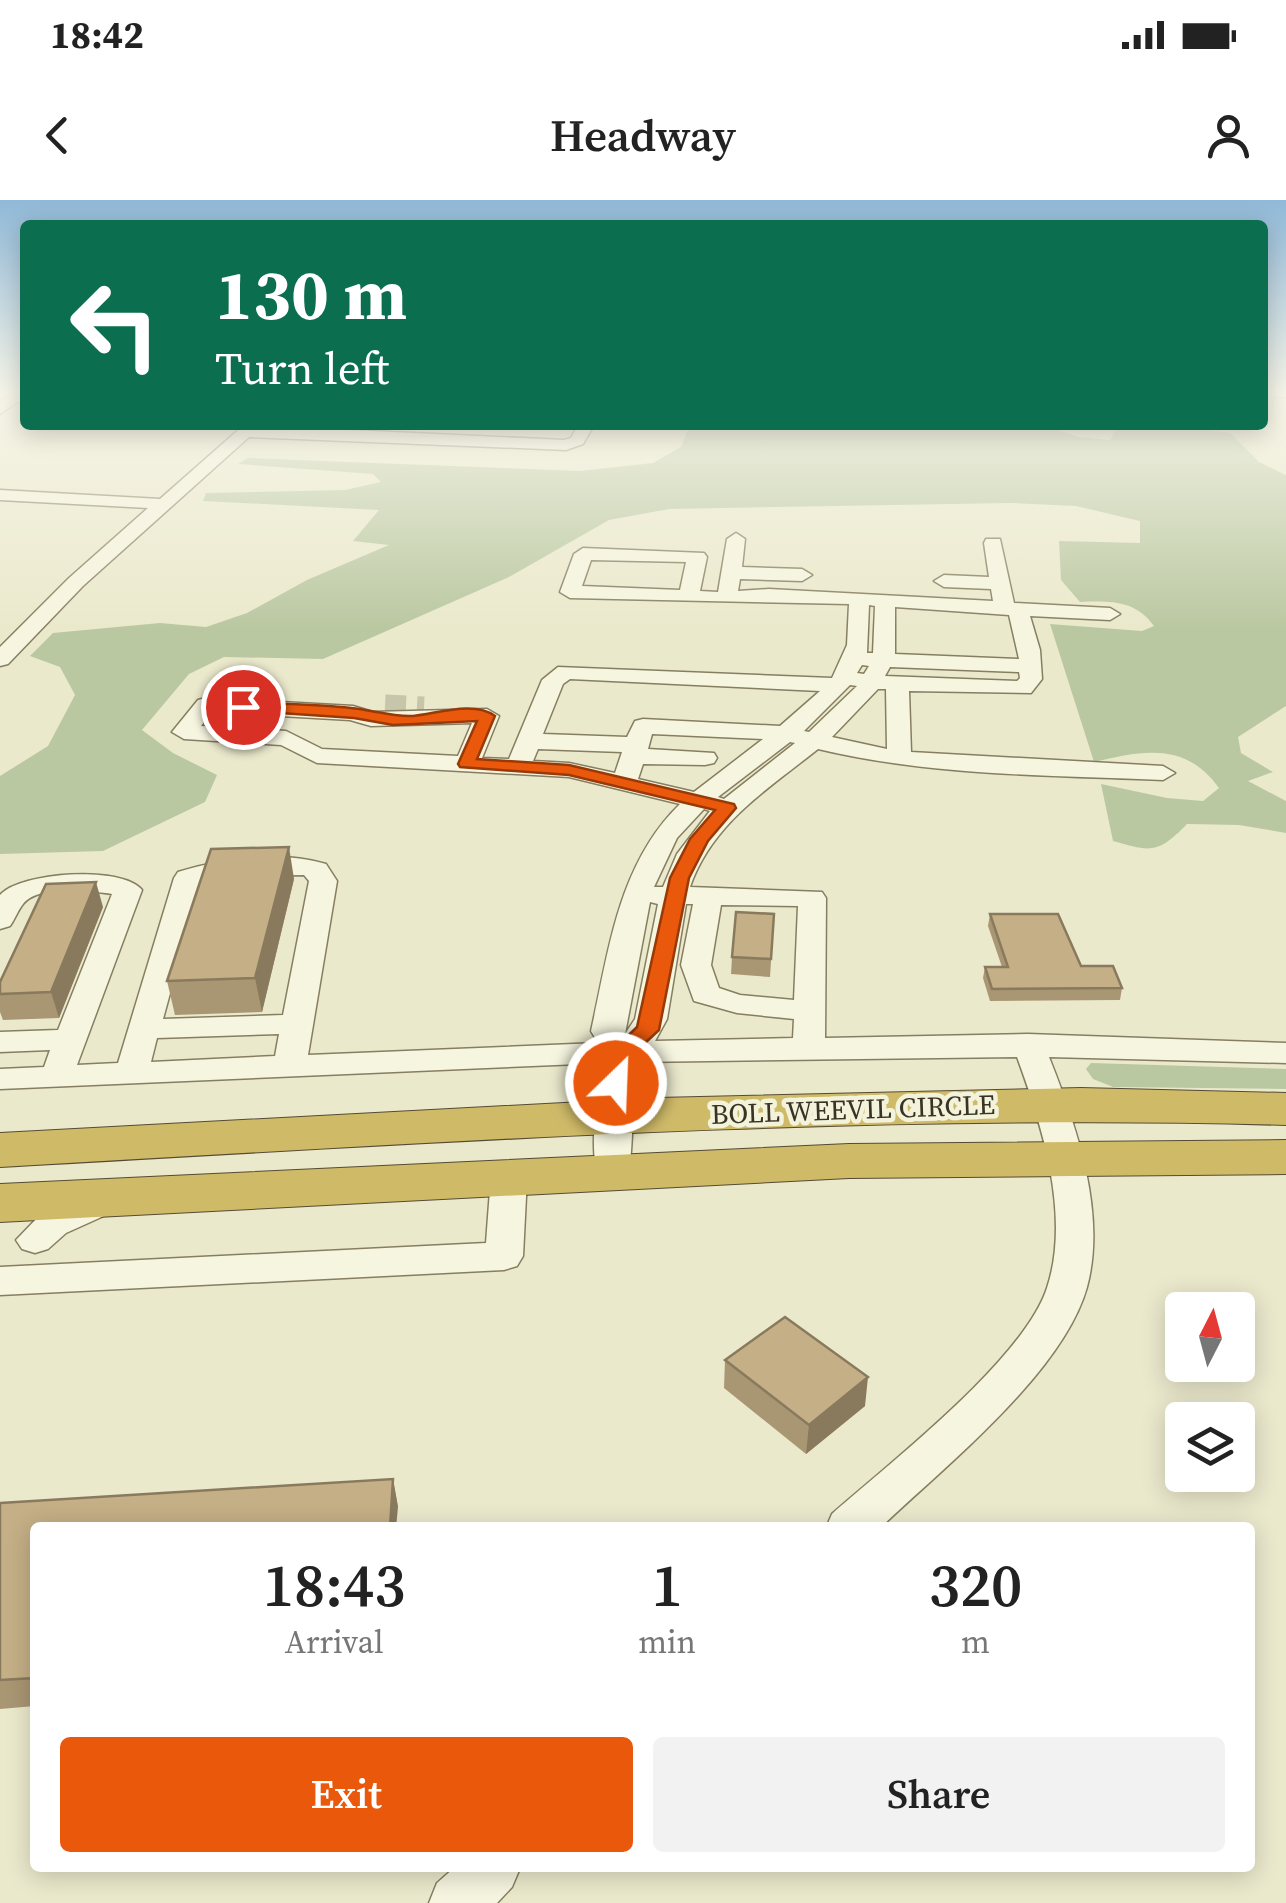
<!DOCTYPE html>
<html lang="en">
<head>
<meta charset="utf-8">
<style>
  :root { --surface:#fff; --page:#f2f2f2; --text:#222; --muted:#767676; --accent:#ea580c }
  body { margin:0; font-family:"Source Serif 4",serif; background:var(--page); color:var(--text); height:100vh; display:flex; flex-direction:column; font-size:38px; white-space:nowrap }
  * { box-sizing:border-box; margin:0 }
  p { font-size:32px; color:var(--muted) }
  .icon { flex:none; width:55px; height:55px; fill:none; stroke:currentColor; stroke-width:2; stroke-linecap:round; stroke-linejoin:round }
  .map { position:relative; flex:1; overflow:hidden }
  .drawer { position:absolute; left:30px; top:1322px; width:1225px; height:350px; display:flex; flex-direction:column; background:var(--surface); border-radius:10px; box-shadow:0 5px 25px #0003 }
  .drawer>* { flex:none }
  .hud { position:absolute; left:20px; top:20px; width:1248px; height:210px; border-radius:10px; box-shadow:0 5px 25px #0003; background:#0b6e4f; color:#fff; overflow:hidden }
  .needle { width:65px; rotate:6deg }
  .fabs { position:absolute; left:1165px; top:1092px; display:grid; gap:20px }
  .fabs a { display:grid; place-items:center; width:90px; height:90px; border-radius:10px; background:var(--surface); box-shadow:0 5px 25px #0003; font-size:50px }
  .pin { position:absolute; display:grid; place-items:center; width:85px; height:85px; color:#fff; margin:-42px; border:5px solid #fff; border-radius:50%; box-shadow:0 2px 10px #0007 }
  .me { position:absolute; width:110px; margin:-55px; rotate:24deg; stroke-linejoin:round; filter:drop-shadow(0 0 8px #0008) }
  .turn { display:flex; align-items:center; gap:35px; height:210px; padding:0 30px; font-size:45px }
  .turn .icon { width:130px; height:130px; stroke-width:2.5 }
  .turn b { display:block; font-size:70px; line-height:85px }
  .eta { display:flex; justify-content:space-evenly; align-items:center; height:170px; text-align:center }
  .eta b { font-size:60px; font-weight:600; line-height:70px }
  .button { display:flex; gap:20px; margin-top:auto; padding:20px 30px }
  .button a { flex:1; height:115px; border-radius:10px; background:var(--accent); color:#fff; font-size:40px; font-weight:600; line-height:115px; text-align:center }
  .button a+a { background:var(--page); color:var(--text) }
  .status { display:flex; justify-content:space-between; align-items:center; height:70px; padding:0 50px; background:var(--surface); direction:ltr }
  .status svg { height:28px; fill:currentColor }
  header { display:flex; justify-content:space-between; align-items:center; height:130px; padding:0 30px; background:var(--surface); font-size:45px; font-weight:600 }
  .map>svg:first-child { display:block }
  .green { fill:#bac8a1 }
  .lines { fill:none; stroke-linecap:round; stroke-linejoin:round }
  .minor-tunnel { stroke:#c7c5aa; stroke-width:21; stroke-dasharray:21 11; stroke-linecap:butt }
  .minor-casing { stroke:#867e61; stroke-width:3 }
  .highway-casing { stroke:#554b35; stroke-width:2 }
  .minor { fill:#f6f5df; fill-rule:evenodd }
  .highway { fill:#cfba68; fill-rule:evenodd }
  .wall { fill:#a99673 }
  .shaded-wall { fill:#897a5e }
  .building { fill:#c4af86; stroke:#897a5e; stroke-width:2.5 }
  .route { fill:#ea580c; stroke:#983908; stroke-width:2.5 }
  .labels { text-anchor:middle; stroke-width:9; stroke-linejoin:round; paint-order:stroke }
  .street-label { font-size:28px; fill:#383323; stroke:#f3f2db }
</style>
</head>
<body>
<div class="status"><b>18:42</b><svg viewBox="0 0 49 12"><path d="M0 12V9h3v3zM5 12V6h3v6zM10 12V3h3v9zM15 12V0h3v12zM26 1h20v11H26zM47 4h2v5h-2z"/></svg></div>
<header><svg class="icon" aria-label="back" viewBox="0 0 24 24"><path d="M15 5l-7 7 7 7"/></svg>Headway<svg class="icon" aria-label="person" viewBox="0 0 24 24"><circle cx="12" cy="8" r="4"/><path d="M4 21q1-7 8-7t8 7"/></svg></header>
<div class="map">
<svg width="1286" height="1703" viewBox="0 0 1286 1703">
  <rect width="100%" height="100%" fill="#ebe9cc"/>
  <g class="green">
    <path d="M690,225H1043L1078,237L1110,240L1119,225H1173L1230,233L1259,262L1286,275V506L1238,537L1241,553L1273,572L1248,581L1286,601V633L1239,625L1187,624C1158,654 1151,652 1113,641L1101,584L1167,598L1203,601L1219,588C1186,542 1144,550 1094,562L1050,424L1142,431L1154,426C1135,400 1111,401 1080,402L1061,380L1059,341L1140,343V321L1076,306L1010,303L669,309L609,320L509,377L323,459L224,457L189,474L142,530L173,553L217,575L205,602L103,651L0,654V576L48,546L75,495L60,467L30,456L53,433L160,423L206,427L247,413L307,380L389,345L353,341L379,310L203,301L206,293L345,290L381,282L373,274L238,264L248,258L580,271L653,263L681,247Z"/>
    <polygon points="1091,863 1286,869 1286,889 1113,887 1093,879 1086,869"/>
  </g>
  <g class="lines">
    <polyline class="minor-tunnel" points="385,505 424,507"/>
    <g class="minor-casing">
      <g id="minor">
        <polygon points="15,191 25,191 25,197 0,214 0,202"/>
        <rect x="1262" y="191" width="24" height="6"/>
        <polygon points="244,225 564,240 571,238 578,225 594,225 583,244 566,250 249,237 83,386 8,464 0,466 0,447 69,378 148,308 0,300 0,290 160,299"/>
        <path d="M736,333L745,339L742,367L802,369L812,375L802,381L740,379L738,391L769,389L993,401L991,389L944,387L934,381L944,375L989,377L984,343L986,339H1000L1014,403L1110,408L1120,414L1110,420L1030,416L1040,450L1042,479L1031,493L909,491L911,552L1163,566L1175,573L1163,580C1047,575 931,576 818,549C768,589 712,623 690,687L822,692L826,698L825,838L1028,834L1286,843V863L1049,857C1076,925 1107,1013 1087,1087C1063,1173 944,1267 880,1328H826L832,1314C890,1263 1024,1159 1047,1088C1071,1016 1042,925 1017,857L636,862C633,883 633,969 627,980L614,983L601,980C586,955 599,892 603,863L0,889V869L44,867L50,850L0,852V832L58,830L112,694C90,691 39,684 23,704C18,710 15,719 10,726L0,729V695C20,672 122,665 142,690L77,865L118,863L174,678L178,672C224,658 279,650 326,664L337,681L308,855L598,843L591,831C609,751 618,664 680,604L569,577L317,563L281,545L184,539L172,532L198,500L206,498L353,506L373,512L487,509L499,516L482,558L509,559L542,480L558,467L832,478L847,445L849,404L570,398L560,392L574,354L583,348L704,353L707,357L700,391L718,392L727,339ZM591,360L686,362L680,390L582,386ZM869,405L875,406L873,453H867ZM895,407L1009,415L1019,459L895,454ZM862,465L869,466L864,474L857,473ZM890,467L1019,472L1020,478L1017,481L885,476ZM570,479L820,491L780,526L643,519L635,521L627,537L543,534L563,484ZM850,485L857,486L809,532L804,531ZM878,489H886L887,549L832,537ZM212,512L350,520L371,526L472,523L458,556L322,549L286,531L201,526ZM652,534L763,539L694,592L638,579L643,564L705,565L714,563L717,558L714,553L648,549ZM790,542L795,543L724,599L718,597ZM538,549L622,552L615,573L569,563L533,561ZM704,609L710,611L677,654L663,687H654L677,638ZM304,675L309,681L283,815L163,819L200,683L223,676ZM650,702L658,704L635,819L625,834ZM686,704H693L681,765L694,801L737,813L794,819L793,838L655,841L667,819ZM721,705L798,706L794,800L740,795L719,788L711,765ZM279,834L275,856L151,862L157,838Z"/>
        <polygon points="509,965 522,968 527,977 523,1056 517,1066 504,1070 0,1095 0,1067 486,1043 491,977 496,968"/>
        <polygon points="104,988 117,992 122,1001 117,1010 66,1033 48,1049 35,1053 22,1049 16,1040 40,1015"/>
        <polygon points="454,1668 520,1668 512,1687 497,1703 429,1703 437,1683"/>
      </g>
    </g>
    <g class="highway-casing">
      <g id="highway">
        <path d="M1081,888L1286,893V925C856,913 429,943 0,967V933L657,898Z"/>
        <polygon points="1286,940 1286,974 849,978 0,1022 0,984 849,944"/>
      </g>
    </g>
    <use href="#minor" class="minor"/>
    <use href="#highway" class="highway"/>
  </g>
  <g class="wall">
    <polygon points="294,679 262,812 175,815 167,781"/>
    <polygon points="103,707 59,818 3,820 0,812 0,782"/>
    <polygon points="774,714 770,777 731,774 732,757"/>
    <polygon points="990,714 1081,766 1122,788 1120,800 990,801 983,778 985,767 1002,767 988,726"/>
    <polygon points="725,1160 865,1206 806,1254 724,1188"/>
    <polygon points="393,1279 398,1307 35,1328 35,1506 0,1509 0,1303"/>
  </g>
  <g class="shaded-wall">
    <polygon points="289,647 294,679 262,812 255,778"/>
    <polygon points="96,682 103,707 59,818 51,792"/>
    <polygon points="868,1177 865,1206 806,1254 809,1225"/>
    <polygon points="393,1279 398,1307 396,1328 390,1328"/>
  </g>
  <g class="building">
    <polygon points="289,647 255,778 167,781 211,649"/>
    <polygon points="96,682 51,792 0,794 0,782 46,684"/>
    <polygon points="736,712 774,714 771,759 732,757"/>
    <polygon points="990,714 1058,714 1081,766 1113,766 1122,788 992,789 985,767 1008,767"/>
    <polygon points="785,1117 868,1177 809,1225 725,1160"/>
    <polygon points="393,1279 390,1328 35,1328 35,1478 0,1480 0,1303"/>
  </g>
  <linearGradient id="sky" x2="0" y2="1"><stop stop-color="#90b9d8"/><stop offset="0.45" stop-color="#f6f5e8"/><stop offset="1" stop-color="#f6f5e8" stop-opacity="0"/></linearGradient>
  <rect width="1286" height="429" fill="url(#sky)"/>
  <path class="route" d="M243,502C279,504 315,504 351,508C372,510 392,517 413,516C436,514 474,500 495,516L477,559L569,565L734,604L736,608L708,641L689,678L659,830L631,856L625,888L616,891L605,883L609,854L637,827L670,678L690,639L715,610L569,575L460,567L458,564L477,521L393,525L354,518L237,510L235,507Z"/>
  <g class="labels">
    <g class="street-label">
      <text transform="translate(853 909) rotate(-2)" y="10">BOLL WEEVIL CIRCLE</text>
    </g>
  </g>
</svg>
<div class="fabs">
<a><svg class="needle" viewBox="-14 -14 28 28"><path d="M0-13l5 13h-10z" fill="#e53935"/><path d="M0 13l5-13h-10z" fill="#767676"/></svg></a>
<a><svg class="icon" aria-label="layers" viewBox="0 0 24 24"><path d="M12 4l9 5-9 5-9-5zM3 14l9 5 9-5"/></svg></a>
</div>
<div class="pin" style="left:243px;top:507px;background:#d93025"><svg class="icon" aria-label="arrive" viewBox="0 0 24 24"><path d="M6 21V4h12l-3 4 3 4H6"/></svg></div>
<svg class="me" style="left:616px;top:883px" viewBox="-20 -20 40 40"><circle r="17" fill="#ea580c" stroke="#fff" stroke-width="3"/><path d="M0-11L8 9 0 5-8 9z" fill="#fff"/></svg>
<div class="hud">
<div class="turn"><svg class="icon" aria-label="left" viewBox="0 0 24 24"><path d="M17 20v-9H6M10 6l-5 5 5 5"/></svg><div><b>130 m</b>Turn left</div></div>
</div>
<section class="drawer">
<div class="eta">
<div><b>18:43</b><p>Arrival</p></div>
<div><b>1</b><p>min</p></div>
<div><b>320</b><p>m</p></div>
</div>
<div class="button"><a>Exit</a><a>Share</a></div>
</section>
</div>
</body>
</html>
